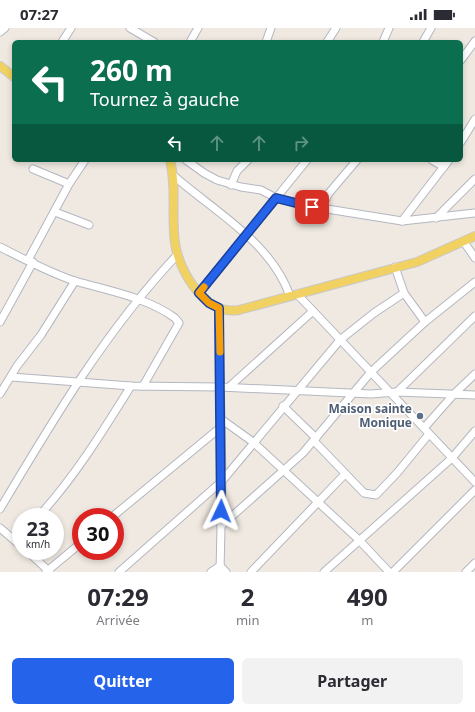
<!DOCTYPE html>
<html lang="fr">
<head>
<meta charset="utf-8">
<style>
  :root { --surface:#fff; --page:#f2f2f3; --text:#2b2b33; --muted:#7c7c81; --accent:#2563eb }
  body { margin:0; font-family:"Noto Sans",sans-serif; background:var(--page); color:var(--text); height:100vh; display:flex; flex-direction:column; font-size:15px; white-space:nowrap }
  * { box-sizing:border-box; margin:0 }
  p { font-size:13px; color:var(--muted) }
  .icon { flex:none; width:22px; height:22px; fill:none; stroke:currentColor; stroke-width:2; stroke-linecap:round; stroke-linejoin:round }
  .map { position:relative; height:544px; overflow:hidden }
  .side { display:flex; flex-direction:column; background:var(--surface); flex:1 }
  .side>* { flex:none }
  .banner { position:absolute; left:12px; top:12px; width:451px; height:122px; border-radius:6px; box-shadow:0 2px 6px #0003; background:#0b6e4f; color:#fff; overflow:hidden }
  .speed { position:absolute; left:12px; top:480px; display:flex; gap:8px; font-size:20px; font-weight:700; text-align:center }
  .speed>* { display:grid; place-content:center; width:52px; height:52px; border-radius:50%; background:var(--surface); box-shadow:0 2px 6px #0003; line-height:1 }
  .speed small { font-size:10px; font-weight:400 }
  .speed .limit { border:6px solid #d22; background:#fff; color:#111 }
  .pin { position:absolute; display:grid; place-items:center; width:34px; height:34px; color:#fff; margin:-17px; border-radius:8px; box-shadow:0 2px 6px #0006 }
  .me { position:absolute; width:44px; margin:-22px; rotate:2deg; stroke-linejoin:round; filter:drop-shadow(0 0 3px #0008) }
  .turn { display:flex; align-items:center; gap:14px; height:84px; padding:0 12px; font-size:18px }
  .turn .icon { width:52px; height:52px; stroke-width:2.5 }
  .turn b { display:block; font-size:28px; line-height:34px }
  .lanes { display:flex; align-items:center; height:38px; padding:0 12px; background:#0003; justify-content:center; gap:20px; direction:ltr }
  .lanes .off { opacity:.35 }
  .eta { display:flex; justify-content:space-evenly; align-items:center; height:68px; text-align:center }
  .eta b { font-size:24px; font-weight:700; line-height:28px }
  .button { display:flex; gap:8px; margin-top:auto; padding:8px 12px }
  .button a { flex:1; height:46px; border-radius:6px; background:var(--accent); color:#fff; font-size:16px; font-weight:700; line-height:46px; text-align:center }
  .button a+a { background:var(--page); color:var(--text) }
  .status { display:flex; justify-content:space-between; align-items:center; height:28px; padding:0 20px; background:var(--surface); direction:ltr }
  .status svg { height:11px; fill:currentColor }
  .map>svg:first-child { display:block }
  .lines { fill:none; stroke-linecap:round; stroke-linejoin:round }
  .minor-casing { stroke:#b4b7c1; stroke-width:9 }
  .major-casing { stroke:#c9c9c9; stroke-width:10 }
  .minor { stroke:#fff; stroke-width:7 }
  .major { stroke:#f2d163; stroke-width:8 }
  .route-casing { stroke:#184099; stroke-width:10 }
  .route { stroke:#2563eb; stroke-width:7 }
  .slow { stroke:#f59e0b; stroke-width:7 }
  .service-dot { fill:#5c6f8a; stroke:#fff; stroke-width:1.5 }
  .labels { text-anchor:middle; stroke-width:3.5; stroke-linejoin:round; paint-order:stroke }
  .service-label { font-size:12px; font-weight:bold; fill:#4e5e75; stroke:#fff; text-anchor:end }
</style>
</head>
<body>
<div class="status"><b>07:27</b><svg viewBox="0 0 49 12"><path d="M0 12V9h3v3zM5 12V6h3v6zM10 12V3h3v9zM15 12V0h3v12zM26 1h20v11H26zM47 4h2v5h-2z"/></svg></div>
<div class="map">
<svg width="475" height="544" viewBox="0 0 475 544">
  <rect width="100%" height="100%" fill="#efe9e1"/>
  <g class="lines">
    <g class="minor-casing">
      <g id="minor">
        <polyline points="130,0 154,14"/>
        <polyline points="0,4 5,0"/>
        <polyline points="62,14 71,0"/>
        <polyline points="190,14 198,0"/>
        <polyline points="266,14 271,0"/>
        <polyline points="327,14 336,0"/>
        <polyline points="383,14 389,0"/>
        <polyline points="423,14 431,0"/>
        <polyline points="461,32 475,13"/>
        <polyline points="461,114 475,91"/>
        <polyline points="186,132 204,145 217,152 241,159 261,162 276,170 302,177 402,193 475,185"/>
        <polyline points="432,132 444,139"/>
        <polyline points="33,141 69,156"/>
        <path d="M174,148C215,184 271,214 290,268"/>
        <polyline points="231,157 237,143 248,132"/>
        <polyline points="321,180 329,165 357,132"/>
        <polyline points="55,184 89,197"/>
        <polyline points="436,190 475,151"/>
        <polyline points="402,193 449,132"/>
        <polyline points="464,214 475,230"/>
        <path d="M0,219C22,230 52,246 75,253C109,263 146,269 175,290L179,295L143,358"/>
        <polyline points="28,232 69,156 85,132"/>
        <polyline points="395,239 404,265 425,294"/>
        <polyline points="199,265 307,132"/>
        <polyline points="297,266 475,454"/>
        <polyline points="219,281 222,453 220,544"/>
        <polyline points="0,294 33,234"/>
        <polyline points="11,349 131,358 220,359 371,366 397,364 475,367"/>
        <polyline points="229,359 313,283"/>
        <polyline points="397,364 475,288"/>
        <polyline points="0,366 17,338 41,307 75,253"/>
        <polyline points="283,378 316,410"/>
        <polyline points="221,391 253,414 359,512 389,544"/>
        <polyline points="424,400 454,366 475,346"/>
        <polyline points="314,413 364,465 376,467 397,445 429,406"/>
        <path d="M0,481C53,392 106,302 178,226"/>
        <path d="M38,489C74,450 103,403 131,358"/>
        <polyline points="112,489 221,399"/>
        <polyline points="221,498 303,425 371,344 425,294 475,254"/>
        <polyline points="0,500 21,518"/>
        <polyline points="27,523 50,544"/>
        <polyline points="46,544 81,515"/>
        <polyline points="119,544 222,453 340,312 374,285 404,265"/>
        <polyline points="211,544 220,538 226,544"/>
        <polyline points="251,544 345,446"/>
        <polyline points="324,544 452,430 475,403"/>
        <polyline points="393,544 475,462"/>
        <polyline points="466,544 475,535"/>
      </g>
    </g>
    <g class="major-casing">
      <g id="major">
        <polyline points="0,38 14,49"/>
        <path d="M170,132C177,160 171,187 175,215C179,244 206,288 239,282L417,234L475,208"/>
      </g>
    </g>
    <use href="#minor" class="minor"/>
    <use href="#major" class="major"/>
  </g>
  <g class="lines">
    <g class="route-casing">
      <polyline id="route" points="221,483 219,280 209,275 199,265 276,170 312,179"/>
    </g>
    <use href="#route" class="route"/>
    <polyline class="slow" points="204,259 199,265 209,275 219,280 220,324"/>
  </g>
  <circle class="service-dot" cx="420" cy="388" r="4"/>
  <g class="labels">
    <g class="service-label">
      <text x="412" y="385">Maison sainte<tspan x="412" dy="14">Monique</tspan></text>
    </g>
  </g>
</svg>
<div class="speed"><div>23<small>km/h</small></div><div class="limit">30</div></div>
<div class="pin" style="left:312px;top:179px;background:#d93025"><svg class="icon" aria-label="arrive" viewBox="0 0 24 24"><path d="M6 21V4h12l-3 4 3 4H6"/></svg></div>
<svg class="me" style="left:221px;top:483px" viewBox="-20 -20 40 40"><path d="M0-17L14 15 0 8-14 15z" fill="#2563eb" stroke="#fff" stroke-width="4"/></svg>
<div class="banner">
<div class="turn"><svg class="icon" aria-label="left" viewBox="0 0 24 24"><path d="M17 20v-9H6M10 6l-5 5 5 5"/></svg><div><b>260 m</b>Tournez à gauche</div></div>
<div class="lanes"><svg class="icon" aria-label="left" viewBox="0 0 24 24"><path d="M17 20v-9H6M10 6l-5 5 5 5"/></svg><svg class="icon off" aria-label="ahead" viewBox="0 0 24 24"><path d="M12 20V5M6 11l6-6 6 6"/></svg><svg class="icon off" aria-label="ahead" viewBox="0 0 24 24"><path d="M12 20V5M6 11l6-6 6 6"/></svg><svg class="icon off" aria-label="right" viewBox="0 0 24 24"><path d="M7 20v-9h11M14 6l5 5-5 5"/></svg></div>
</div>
</div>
<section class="side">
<div class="eta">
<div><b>07:29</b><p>Arrivée</p></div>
<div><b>2</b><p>min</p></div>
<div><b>490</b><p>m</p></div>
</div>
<div class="button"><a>Quitter</a><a>Partager</a></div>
</section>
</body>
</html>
